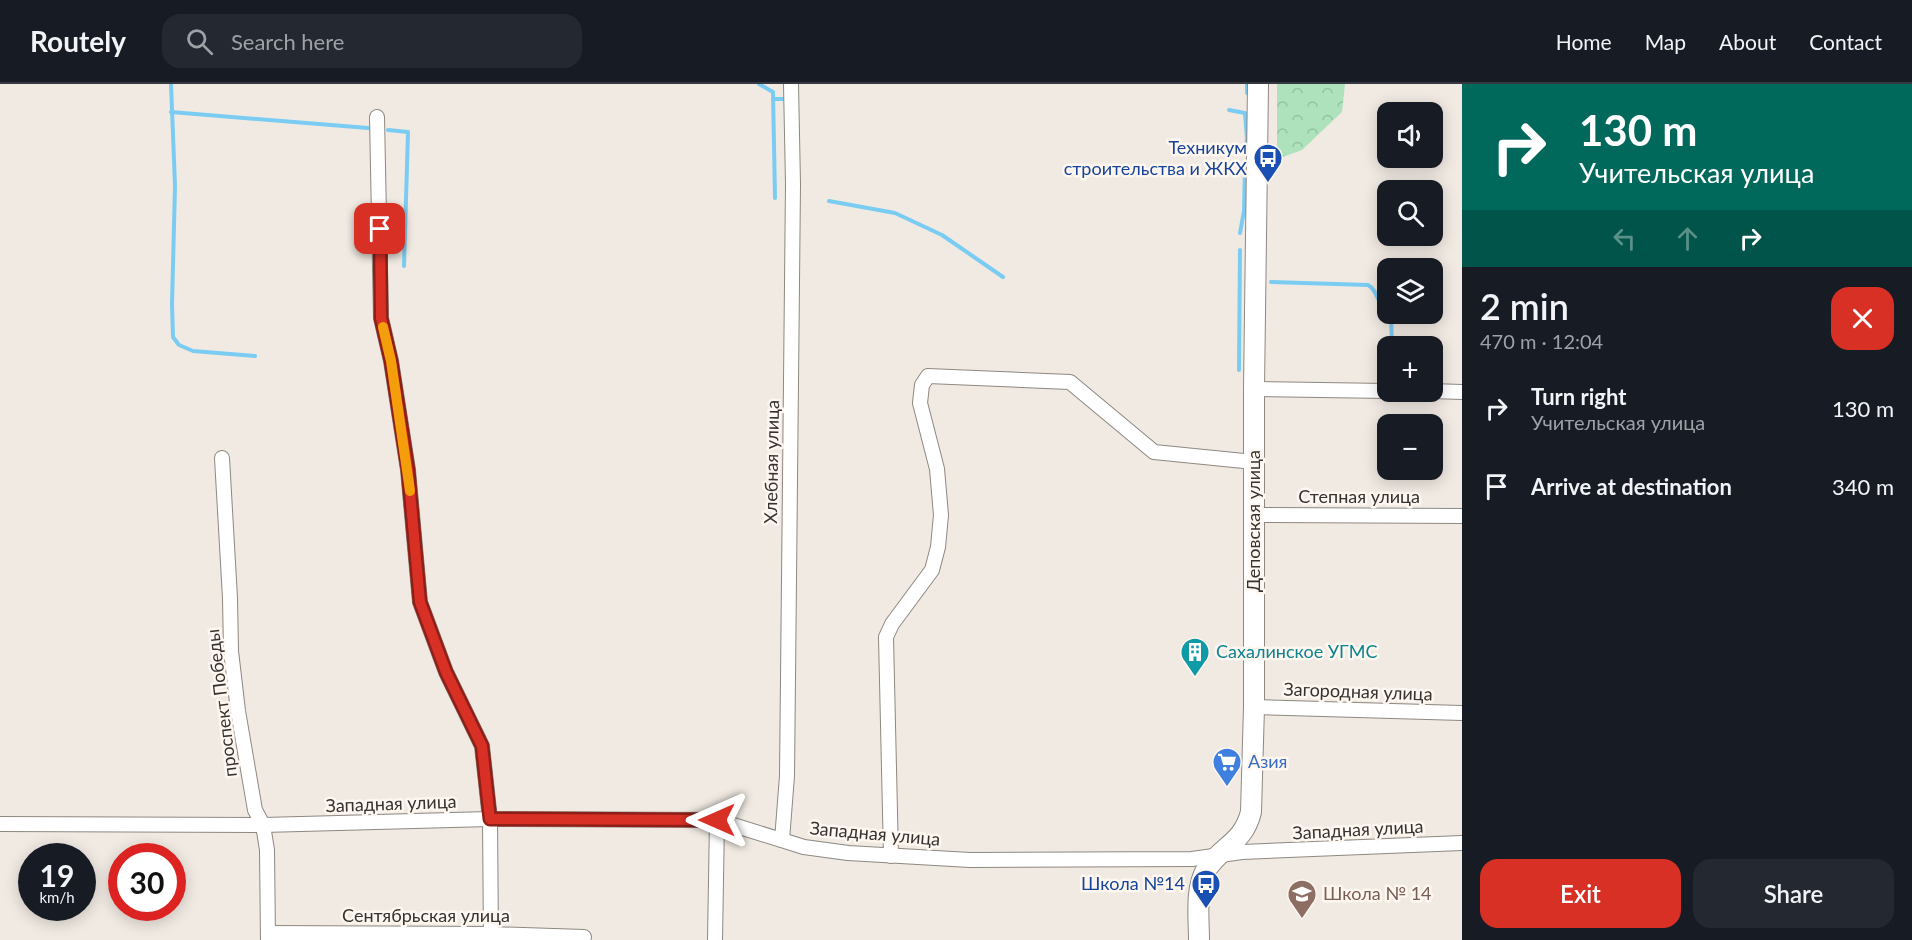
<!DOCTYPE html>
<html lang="en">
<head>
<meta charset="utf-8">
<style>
  :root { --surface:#171b24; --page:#242831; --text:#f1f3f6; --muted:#9ea1a6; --line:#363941; --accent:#d93025 }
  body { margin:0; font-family:Lato,sans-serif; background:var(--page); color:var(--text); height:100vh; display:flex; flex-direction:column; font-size:22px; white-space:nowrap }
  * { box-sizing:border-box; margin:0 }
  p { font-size:20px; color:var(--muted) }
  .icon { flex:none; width:33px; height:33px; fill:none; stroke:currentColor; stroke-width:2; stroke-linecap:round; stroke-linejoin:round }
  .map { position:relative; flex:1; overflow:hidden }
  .panel { display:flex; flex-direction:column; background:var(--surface); width:450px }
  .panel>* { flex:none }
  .guide { background:#00695c; color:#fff; overflow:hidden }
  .buttons { position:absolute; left:1377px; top:18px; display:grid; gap:12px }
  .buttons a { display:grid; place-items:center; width:66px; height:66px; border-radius:12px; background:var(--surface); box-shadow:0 3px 15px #0003; font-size:30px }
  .speed { position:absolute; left:18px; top:759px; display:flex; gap:12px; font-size:30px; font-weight:700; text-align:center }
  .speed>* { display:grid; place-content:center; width:78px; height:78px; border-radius:50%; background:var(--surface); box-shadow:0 3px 15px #0003; line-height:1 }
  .speed small { font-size:15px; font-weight:400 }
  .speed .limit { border:9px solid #d22; background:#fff; color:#111 }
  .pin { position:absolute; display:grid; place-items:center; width:51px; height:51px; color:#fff; margin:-26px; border-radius:12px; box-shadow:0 3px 9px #0006 }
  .me { position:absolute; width:66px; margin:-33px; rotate:270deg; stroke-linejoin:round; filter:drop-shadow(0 0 4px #0008) }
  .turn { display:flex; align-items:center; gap:21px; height:126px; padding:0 18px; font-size:27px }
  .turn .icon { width:78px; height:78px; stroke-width:2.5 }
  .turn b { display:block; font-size:42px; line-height:51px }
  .lanes { display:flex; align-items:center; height:57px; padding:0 18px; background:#0003; justify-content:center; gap:30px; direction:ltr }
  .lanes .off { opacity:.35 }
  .round { display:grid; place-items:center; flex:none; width:63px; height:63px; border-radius:18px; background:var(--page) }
  .overview { display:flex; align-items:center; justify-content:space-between; height:102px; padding:0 18px }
  h1 { font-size:36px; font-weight:600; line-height:45px }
  .button { display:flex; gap:12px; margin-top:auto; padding:12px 18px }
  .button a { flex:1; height:69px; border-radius:18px; background:var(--accent); color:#fff; font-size:24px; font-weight:600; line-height:69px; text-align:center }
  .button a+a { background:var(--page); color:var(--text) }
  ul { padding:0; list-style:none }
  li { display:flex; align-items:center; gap:18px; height:78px; padding:0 18px }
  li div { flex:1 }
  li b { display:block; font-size:22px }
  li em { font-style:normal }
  header { display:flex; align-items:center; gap:36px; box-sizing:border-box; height:84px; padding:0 30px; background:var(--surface); border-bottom:2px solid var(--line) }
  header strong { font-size:28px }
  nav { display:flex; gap:33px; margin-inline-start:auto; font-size:21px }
  .search { width:420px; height:54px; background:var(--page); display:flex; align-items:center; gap:15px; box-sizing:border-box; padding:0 21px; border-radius:18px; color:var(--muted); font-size:22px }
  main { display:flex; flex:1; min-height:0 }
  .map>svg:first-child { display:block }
  .forest { fill:url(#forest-crowns) }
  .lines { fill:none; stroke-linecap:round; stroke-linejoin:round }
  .stream { stroke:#7accf3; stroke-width:4 }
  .street-casing { stroke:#8e8881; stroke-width:16 }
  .secondary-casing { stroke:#8e8881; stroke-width:22 }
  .street { stroke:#fff; stroke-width:14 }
  .secondary { stroke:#fff; stroke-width:20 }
  .route-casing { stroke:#8d1f18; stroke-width:15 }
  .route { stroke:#d93025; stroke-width:10 }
  .slow { stroke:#f59e0b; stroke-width:10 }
  .labels { text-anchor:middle; stroke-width:5; stroke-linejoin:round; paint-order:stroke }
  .transit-label { font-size:18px; fill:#164399; stroke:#fef7f0; text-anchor:end }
  .street-label { font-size:18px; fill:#35322f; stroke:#fef7f0 }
  .culture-label { font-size:18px; fill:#0d838f; stroke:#fef7f0; text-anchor:start }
  .shop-label { font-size:18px; fill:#366cbe; stroke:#fef7f0; text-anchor:start }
  .education-label { font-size:18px; fill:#785e54; stroke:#fef7f0; text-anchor:start }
</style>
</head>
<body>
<header>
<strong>Routely</strong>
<div class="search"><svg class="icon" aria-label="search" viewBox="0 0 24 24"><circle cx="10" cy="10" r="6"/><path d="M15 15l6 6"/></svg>Search here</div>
<nav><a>Home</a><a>Map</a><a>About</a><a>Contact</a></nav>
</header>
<main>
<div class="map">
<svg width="1462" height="856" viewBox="0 0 1462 856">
  <defs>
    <pattern id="forest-crowns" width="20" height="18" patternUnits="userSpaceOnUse" patternTransform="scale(1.5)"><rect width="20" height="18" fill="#ade2bc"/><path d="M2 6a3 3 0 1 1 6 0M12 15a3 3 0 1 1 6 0" fill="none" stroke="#95c2a2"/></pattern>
  </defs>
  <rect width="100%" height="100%" fill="#f1eae3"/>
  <polygon class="forest" points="1277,0 1345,0 1342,28 1302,66 1277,75"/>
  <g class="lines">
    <g class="stream">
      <polyline points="171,0 175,102 172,220 173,253 179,261 193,267 255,272"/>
      <polyline points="759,0 773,8 775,114"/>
      <polyline points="1247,0 1247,9"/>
      <polyline points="773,15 783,15"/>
      <polyline points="1229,26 1245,29 1247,55 1245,68"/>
      <polyline points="171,28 368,44"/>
      <polyline points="388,46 408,48 404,182"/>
      <polyline points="829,117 895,129 942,151 1003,193"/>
      <polyline points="1240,149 1244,127 1245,82"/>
      <path d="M1271,198L1368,201C1379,207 1377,222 1388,229"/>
      <polyline points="1388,230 1391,232 1392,262"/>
      <polyline points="1239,286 1240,166"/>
    </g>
    <g class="street-casing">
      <g id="street">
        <polyline points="377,33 381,234 391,277 408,386 420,518 446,588 482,662 490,735 491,856"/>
        <polyline points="1254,305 1388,307"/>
        <polyline points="1432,307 1462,308"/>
        <polyline points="222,374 230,514 231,567 238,627 255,726 263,741 267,766 268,856"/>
        <polyline points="1255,431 1462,432"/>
        <polyline points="1254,623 1462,629"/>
        <polyline points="0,740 263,741 490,735 717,736 804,763 848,769 970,776 1192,775 1242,768 1462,759"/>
        <polyline points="782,756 787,692 793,100 791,0"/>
        <polyline points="891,772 886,553 892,540 932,486 938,463 941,431 937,385 920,319 922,301 928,292 1070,298 1154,368 1254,378"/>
        <polyline points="268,849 490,850 584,853"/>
        <polyline points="715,856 717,736"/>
      </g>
    </g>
    <g class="secondary-casing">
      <path id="secondary" d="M1199,856C1199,835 1195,805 1206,786C1221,762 1243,760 1251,728L1254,623V305L1258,0"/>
    </g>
    <use href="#street" class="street"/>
    <use href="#secondary" class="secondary"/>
  </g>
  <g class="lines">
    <g class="route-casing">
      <polyline id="route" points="380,145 381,234 391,277 408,386 420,518 446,588 482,662 490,735 717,736"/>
    </g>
    <use href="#route" class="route"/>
    <polyline class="slow" points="383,243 391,277 410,407"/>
  </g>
  <defs>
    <g id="bus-pin" transform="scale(1.5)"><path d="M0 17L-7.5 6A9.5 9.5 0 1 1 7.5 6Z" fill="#1a4fb4" stroke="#fef7f0"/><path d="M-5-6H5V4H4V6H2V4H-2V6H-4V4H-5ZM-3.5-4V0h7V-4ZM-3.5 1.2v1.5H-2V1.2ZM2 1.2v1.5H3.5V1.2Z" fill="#fff"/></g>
    <g id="building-pin" transform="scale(1.5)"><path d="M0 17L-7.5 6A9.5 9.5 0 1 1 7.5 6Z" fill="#0f9aa8" stroke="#fef7f0"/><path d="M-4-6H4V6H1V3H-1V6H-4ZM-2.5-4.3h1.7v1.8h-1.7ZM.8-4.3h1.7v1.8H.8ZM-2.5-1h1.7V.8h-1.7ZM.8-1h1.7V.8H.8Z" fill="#fff"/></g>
    <g id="supermarket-pin" transform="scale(1.5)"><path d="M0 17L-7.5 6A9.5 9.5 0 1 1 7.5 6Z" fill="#3f7fe0" stroke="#fef7f0"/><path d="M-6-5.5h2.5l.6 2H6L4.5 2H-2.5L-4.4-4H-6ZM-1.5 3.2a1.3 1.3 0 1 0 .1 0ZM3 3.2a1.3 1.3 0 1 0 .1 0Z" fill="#fff"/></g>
    <g id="school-pin" transform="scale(1.5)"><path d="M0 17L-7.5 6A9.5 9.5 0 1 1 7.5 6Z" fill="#8d6e63" stroke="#fef7f0"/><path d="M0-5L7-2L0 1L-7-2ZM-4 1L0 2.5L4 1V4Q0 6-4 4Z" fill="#fff"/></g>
  </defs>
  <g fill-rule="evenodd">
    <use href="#bus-pin" x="1268" y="74"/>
    <use href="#building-pin" x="1195" y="568"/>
    <use href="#supermarket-pin" x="1227" y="678"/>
    <use href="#bus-pin" x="1206" y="800"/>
    <use href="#school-pin" x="1302" y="810"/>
  </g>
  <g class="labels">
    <g class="transit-label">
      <text x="1247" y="70">Техникум<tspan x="1247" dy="21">строительства и ЖКХ</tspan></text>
      <text x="1185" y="806">Школа №14</text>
    </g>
    <g class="street-label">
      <text transform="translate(772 378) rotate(-89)" y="6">Хлебная улица</text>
      <text x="1359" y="419">Степная улица</text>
      <text transform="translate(1254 437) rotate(-90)" y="6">Деповская улица</text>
      <text transform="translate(1358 608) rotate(2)" y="6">Загородная улица</text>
      <text transform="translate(222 619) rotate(-97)" y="6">проспект Победы</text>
      <text transform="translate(391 720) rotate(-2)" y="6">Западная улица</text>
      <text transform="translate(1358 746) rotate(-3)" y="6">Западная улица</text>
      <text transform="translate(875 750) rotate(5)" y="6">Западная улица</text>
      <text x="426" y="838">Сентябрьская улица</text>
    </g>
    <g class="culture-label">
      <text x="1216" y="574">Сахалинское УГМС</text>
    </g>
    <g class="shop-label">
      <text x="1248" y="684">Азия</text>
    </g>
    <g class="education-label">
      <text x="1323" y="816">Школа № 14</text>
    </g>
  </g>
</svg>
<div class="buttons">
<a><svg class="icon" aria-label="sound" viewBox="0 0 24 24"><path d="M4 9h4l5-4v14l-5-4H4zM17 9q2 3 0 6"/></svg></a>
<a><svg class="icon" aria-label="search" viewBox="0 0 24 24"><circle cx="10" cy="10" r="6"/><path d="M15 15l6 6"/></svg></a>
<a><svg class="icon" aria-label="layers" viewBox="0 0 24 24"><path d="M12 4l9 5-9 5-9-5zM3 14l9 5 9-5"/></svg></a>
<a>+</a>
<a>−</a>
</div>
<div class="speed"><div>19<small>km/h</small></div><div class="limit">30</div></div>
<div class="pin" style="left:380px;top:145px;background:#d93025"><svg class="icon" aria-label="arrive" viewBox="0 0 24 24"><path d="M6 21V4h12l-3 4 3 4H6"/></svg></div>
<svg class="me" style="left:717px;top:736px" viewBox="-20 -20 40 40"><path d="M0-17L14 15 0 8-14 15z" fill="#d93025" stroke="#fff" stroke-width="4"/></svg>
</div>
<section class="panel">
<div class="guide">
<div class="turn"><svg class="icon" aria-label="right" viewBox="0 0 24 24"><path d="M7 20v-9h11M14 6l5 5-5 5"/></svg><div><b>130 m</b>Учительская улица</div></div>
<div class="lanes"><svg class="icon off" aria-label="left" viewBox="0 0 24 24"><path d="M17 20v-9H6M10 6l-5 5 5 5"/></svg><svg class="icon off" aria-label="ahead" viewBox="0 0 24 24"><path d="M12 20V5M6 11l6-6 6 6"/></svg><svg class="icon" aria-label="right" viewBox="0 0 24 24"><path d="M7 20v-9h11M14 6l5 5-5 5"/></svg></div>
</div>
<div class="overview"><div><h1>2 min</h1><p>470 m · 12:04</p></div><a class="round" style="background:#d93025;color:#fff"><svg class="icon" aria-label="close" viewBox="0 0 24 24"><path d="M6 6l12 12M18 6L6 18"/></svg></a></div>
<ul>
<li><svg class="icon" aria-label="right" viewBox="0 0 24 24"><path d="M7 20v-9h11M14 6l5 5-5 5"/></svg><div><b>Turn right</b><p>Учительская улица</p></div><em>130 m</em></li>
<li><svg class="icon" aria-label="arrive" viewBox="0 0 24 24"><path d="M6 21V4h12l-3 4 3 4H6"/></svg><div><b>Arrive at destination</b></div><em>340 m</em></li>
</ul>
<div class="button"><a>Exit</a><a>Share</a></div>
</section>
</main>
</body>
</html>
